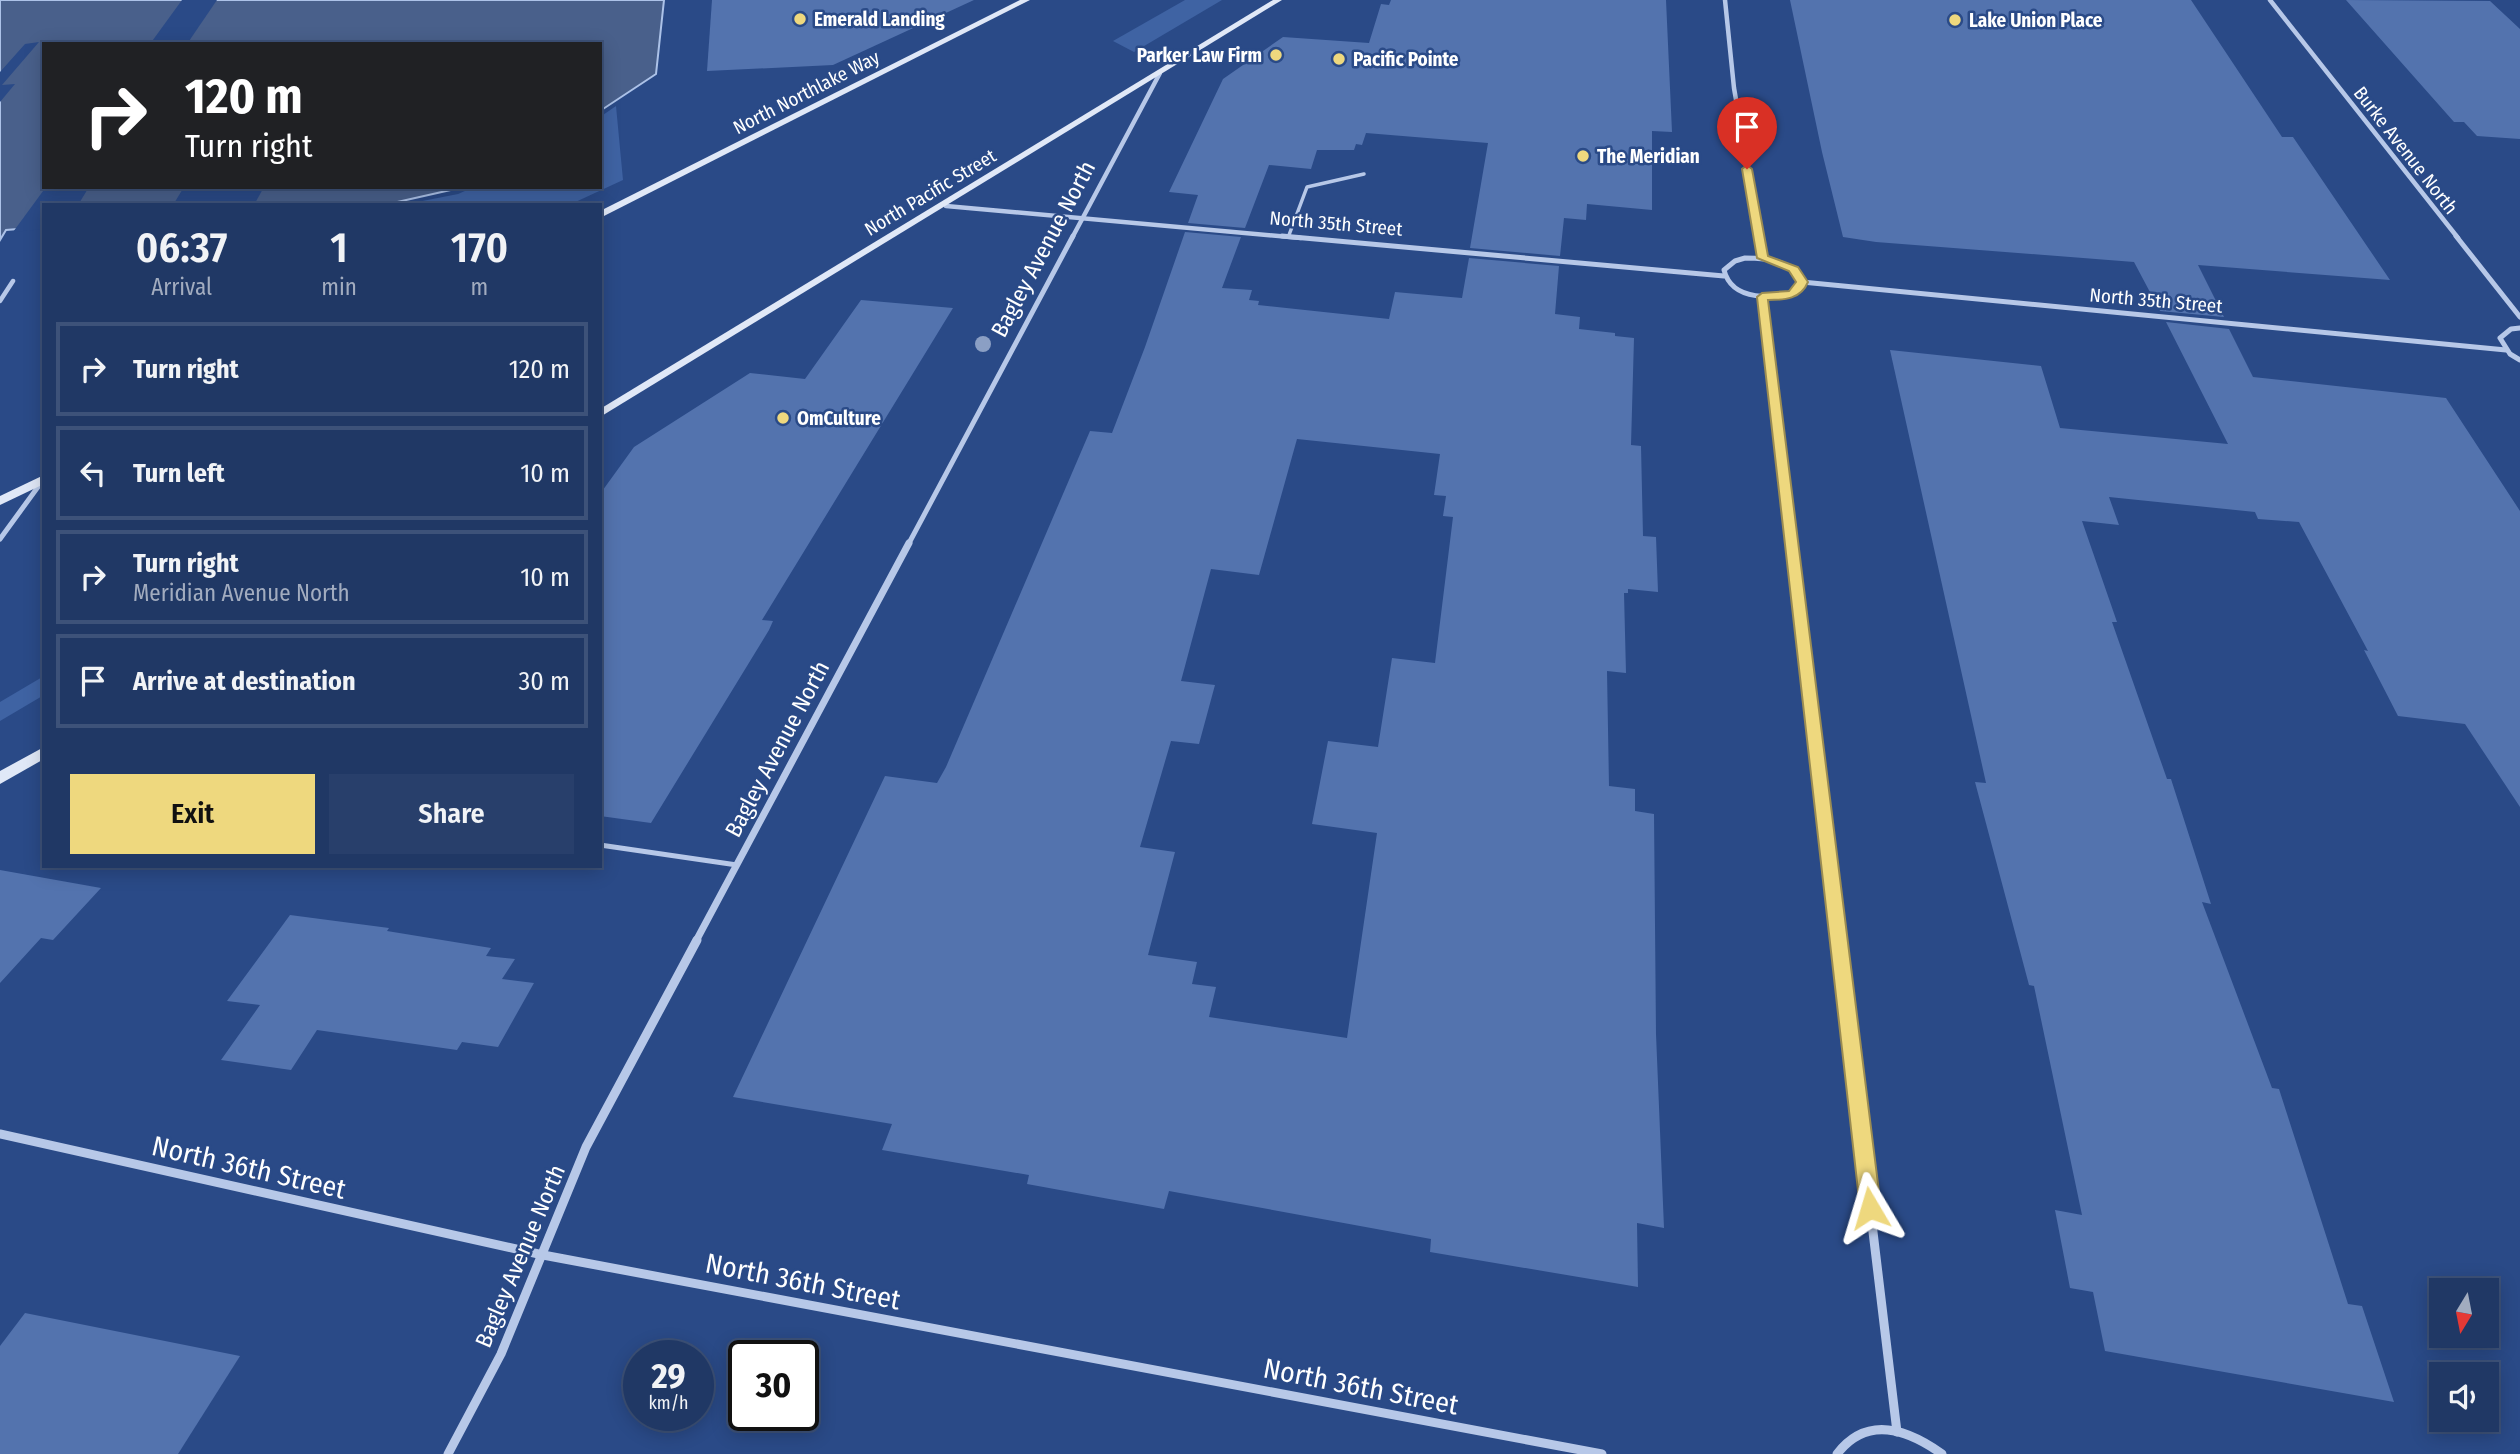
<!DOCTYPE html>
<html lang="en">
<head>
<meta charset="utf-8">
<style>
  :root { --surface:#203865; --page:#283f6b; --text:#f1f3f6; --muted:#a2acbf; --line:#3d5279; --accent:#eed87e }
  body { margin:0; font-family:"Fira Sans Condensed",sans-serif; background:var(--page); color:var(--text); height:100vh; display:flex; flex-direction:column; font-size:26px; white-space:nowrap }
  * { box-sizing:border-box; margin:0 }
  p { font-size:23px; color:var(--muted) }
  .icon { flex:none; width:38px; height:38px; fill:none; stroke:currentColor; stroke-width:2; stroke-linecap:round; stroke-linejoin:round }
  .map { position:relative; flex:1; overflow:hidden }
  .panel { position:absolute; left:42px; top:203px; width:560px; height:665px; display:flex; flex-direction:column; background:var(--surface); border-radius:0px; box-shadow:0 4px 18px #0003,0 0 0 2px var(--line) }
  .panel>* { flex:none }
  .top-card { position:absolute; left:42px; top:42px; width:560px; height:147px; border-radius:0px; box-shadow:0 4px 18px #0003,0 0 0 2px var(--line); background:#202124; color:#fff; overflow:hidden }
  .needle { width:46px; rotate:190deg }
  .tools { position:absolute; left:2429px; top:1278px; display:grid; gap:14px }
  .tools a { display:grid; place-items:center; width:70px; height:70px; border-radius:0px; background:var(--surface); box-shadow:0 4px 18px #0003,0 0 0 2px var(--line); font-size:35px }
  .speed { position:absolute; left:623px; top:1340px; display:flex; gap:14px; font-size:35px; font-weight:700; text-align:center }
  .speed>* { display:grid; place-content:center; width:91px; height:91px; border-radius:50%; background:var(--surface); box-shadow:0 4px 18px #0003,0 0 0 2px var(--line); line-height:1 }
  .speed small { font-size:18px; font-weight:400 }
  .speed .limit { border:4px solid #111; border-radius:10px; background:#fff; color:#111 }
  .pin { position:absolute; display:grid; place-items:center; width:60px; height:60px; color:#fff; margin:-72px -30px; border-radius:50% 50% 50% 0; rotate:-45deg; box-shadow:0 0 7px #0007 }
  .pin .icon { rotate:45deg }
  .me { position:absolute; width:77px; margin:-38px; rotate:353deg; stroke-linejoin:round; filter:drop-shadow(0 0 5px #0008) }
  .turn { display:flex; align-items:center; gap:24px; height:147px; padding:0 28px; font-size:32px }
  .turn .icon { width:91px; height:91px; stroke-width:2.5 }
  .turn b { display:block; font-size:49px; line-height:60px }
  .eta { display:flex; justify-content:space-evenly; align-items:center; height:119px; text-align:center }
  .eta b { font-size:42px; font-weight:600; line-height:49px }
  .cta { display:flex; gap:14px; margin-top:auto; padding:14px 28px }
  .cta a { flex:1; height:80px; border-radius:0px; background:var(--accent); color:#111; font-size:28px; font-weight:600; line-height:80px; text-align:center }
  .cta a+a { background:var(--page); color:var(--text) }
  ul { padding:0; list-style:none }
  li { display:flex; align-items:center; gap:21px; height:94px; margin:0 14px 10px; padding:0 14px; border:4px solid var(--line); border-radius:0px }
  li div { flex:1 }
  li b { display:block; font-size:26px }
  li em { font-style:normal }
  .map>svg:first-child { display:block }
  .green { fill:#3f63a3 }
  .water { fill:#49608b; stroke:#acc2e8; stroke-width:2 }
  .pier { fill:#2a4a87 }
  .building { fill:#5373ae; fill-rule:evenodd }
  .lines { fill:none; stroke-linecap:round; stroke-linejoin:round }
  .lane-far2 { stroke:#b7c8e8; stroke-width:3.5 }
  .lane-far1 { stroke:#b7c8e8; stroke-width:4.5 }
  .lane { stroke:#b7c8e8; stroke-width:5 }
  .street-far3 { stroke:#b7c8e8; stroke-width:4.5 }
  .street-far2 { stroke:#b7c8e8; stroke-width:5 }
  .street-far1 { stroke:#b7c8e8; stroke-width:7 }
  .street { stroke:#b7c8e8; stroke-width:9 }
  .secondary { fill:#e0e8f7; fill-rule:evenodd }
  .tree { fill:#8b9fc4 }
  .route { fill:#eed87e; stroke:#9b8c52; stroke-width:2 }
  .poi-dot { fill:#eed87e; stroke:#2a4a87; stroke-width:2.5 }
  .labels { text-anchor:middle; stroke-width:5; stroke-linejoin:round; paint-order:stroke }
  .far-poi-label { font-size:19px; font-weight:bold; fill:#fff; stroke:#2a4a87; text-anchor:start }
  .far-street-label { font-size:19px; fill:#fff; stroke:#2a4a87 }
  .street-label { font-size:23px; fill:#fff; stroke:#2a4a87 }
  .near-street-label { font-size:28px; fill:#fff; stroke:#2a4a87 }
</style>
</head>
<body>
<div class="map">
<svg width="2520" height="1454" viewBox="0 0 2520 1454">
  <rect width="100%" height="100%" fill="#2a4a87"/>
  <g class="green">
    <polygon points="1185,0 1222,0 1134,52 1113,41"/>
    <polygon points="616,106 623,180 569,205 402,205 458,194 474,187 600,187 600,117"/>
    <polygon points="44,676 44,695 0,721 0,702"/>
  </g>
  <polygon class="water" points="0,0 664,0 656,74 600,111 600,44 44,44 44,187 464,187 384,205 44,205 44,227 6,230 0,240"/>
  <g class="pier">
    <polygon points="182,0 217,0 187,44 150,44"/>
    <polygon points="39,42 2,85 15,84 0,102 0,72 25,44"/>
    <polygon points="46,187 89,187 78,205 44,205 44,229 13,232"/>
    <polygon points="184,187 264,187 254,205 173,205"/>
  </g>
  <g class="building">
    <polygon points="712,0 974,0 833,65 707,71"/>
    <polygon points="1391,0 1666,0 1672,132 1652,131 1652,210 1587,204 1586,220 1564,218 1560,256 1470,248 1488,143 1366,133 1362,145 1356,144 1354,150 1317,150 1311,169 1269,165 1245,228 1188,223 1198,195 1169,192 1223,79 1283,37 1369,43 1381,4 1389,5"/>
    <polygon points="1790,0 2191,0 2282,137 2293,137 2390,280 2198,265 2224,317 2160,311 2134,262 1876,242 1843,237 1822,152"/>
    <polygon points="2346,0 2490,1 2520,29 2520,139 2477,136 2464,122 2454,122"/>
    <path d="M1185,232L1241,237L1222,288L1252,290L1249,300L1259,301L1258,305L1389,319L1395,292L1462,298L1469,258L1559,266L1555,314L1580,317L1579,329L1615,333V336L1634,338L1631,445L1641,446L1643,536L1656,537L1658,592L1628,589V593H1624L1626,673L1607,671L1609,786L1635,789V811L1654,814L1656,1034L1664,1228L1637,1223L1638,1287L1430,1252L1431,1239L1169,1191L1164,1209L1027,1184L1029,1175L882,1150L892,1124L733,1097L885,776L937,783L946,767L1090,431L1112,433L1145,347ZM1297,439L1440,454L1434,495L1446,496L1443,516L1453,517L1435,663L1392,658L1378,747L1328,741L1312,824L1377,833L1347,1038L1209,1017L1216,987L1192,984L1197,962L1148,955L1175,852L1140,847L1171,741L1199,744L1215,685L1181,681L1211,569L1259,575Z"/>
    <polygon points="861,300 953,308 762,620 773,621 769,630 651,823 600,816 600,494 634,447 750,373 805,379"/>
    <polygon points="2166,322 2229,329 2253,377 2446,398 2520,511 2520,807 2465,724 2398,716 2364,650 2368,651 2299,522 2258,519 2255,512 2109,497 2119,525 2082,521 2117,622 2112,622 2167,779 2171,779 2211,904 2202,902 2272,1088 2279,1089 2348,1304 2362,1306 2394,1402 2105,1351 2093,1292 2070,1288 2055,1210 2082,1215 2034,986 2029,985 1975,782 1986,783 1890,350 2041,366 2060,428 2228,444"/>
    <polygon points="0,870 101,888 53,940 41,938 0,983"/>
    <polygon points="290,915 389,928 387,931 491,948 486,956 515,959 502,979 534,983 498,1047 462,1042 457,1050 317,1030 291,1070 221,1060 260,1005 227,1001"/>
    <polygon points="25,1313 240,1356 178,1454 0,1454 0,1346"/>
  </g>
  <g class="lines">
    <polyline class="lane-far2" points="1289,235 1307,187 1364,174"/>
    <polyline class="lane-far1" points="0,301 13,281"/>
    <polyline class="lane" points="600,845 737,865"/>
    <g class="street-far3">
      <polyline points="1725,0 1734,88 1760,238"/>
      <polyline points="2270,0 2458,238"/>
      <polyline points="946,206 1301,238"/>
      <polyline points="1072,238 1160,73"/>
    </g>
    <g class="street-far2">
      <polyline points="1282,236 1724,276"/>
      <polyline points="1759,236 1763,258"/>
      <polyline points="2456,236 2520,317"/>
      <path d="M1745,258C1768,258 1791,260 1802,282L1800,289C1775,300 1732,302 1724,270L1735,261Z"/>
      <polyline points="1802,282 2506,350"/>
      <polyline points="1762,297 1791,545"/>
      <polyline points="2520,328 2511,329 2500,338 2510,354 2520,360"/>
      <polyline points="0,539 43,480"/>
      <polyline points="908,545 1073,236"/>
    </g>
    <g class="street-far1">
      <polyline points="1791,543 1839,941"/>
      <polyline points="696,941 909,543"/>
    </g>
    <g class="street">
      <polyline points="1838,940 1897,1432"/>
      <polyline points="0,1134 543,1255 1602,1454"/>
      <polyline points="448,1454 501,1354 586,1147 697,940"/>
      <path d="M1837,1454C1867,1415 1907,1429 1942,1454"/>
    </g>
    <g class="secondary">
      <polygon points="1020,0 1030,0 600,218 600,211"/>
      <polygon points="1273,0 1282,0 600,417 600,409"/>
      <polygon points="44,475 44,484 0,505 0,496"/>
      <polygon points="44,747 44,759 0,784 0,771"/>
    </g>
  </g>
  <circle class="tree" cx="983" cy="344" r="8"/>
  <path class="route" d="M1747,165L1752,169L1768,256L1798,267L1808,282C1801,299 1785,300 1768,300L1881,1208L1878,1215L1870,1218L1863,1215L1860,1208L1757,297L1762,293L1789,291L1796,282L1789,271L1757,258L1742,169Z"/>
  <g class="poi-dot">
    <circle cx="800" cy="19" r="7"/>
    <circle cx="1955" cy="20" r="7"/>
    <circle cx="1276" cy="55" r="7"/>
    <circle cx="1339" cy="59" r="7"/>
    <circle cx="1583" cy="156" r="7"/>
    <circle cx="783" cy="418" r="7"/>
  </g>
  <g class="labels">
    <g class="far-poi-label">
      <text x="814" y="26">Emerald Landing</text>
      <text x="1969" y="27">Lake Union Place</text>
      <text x="1262" y="62" text-anchor="end">Parker Law Firm</text>
      <text x="1353" y="66">Pacific Pointe</text>
      <text x="1597" y="163">The Meridian</text>
      <text x="797" y="425">OmCulture</text>
    </g>
    <g class="far-street-label">
      <text transform="translate(806 92) rotate(-27)" y="7">North Northlake Way</text>
      <text transform="translate(2406 150) rotate(52)" y="7">Burke Avenue North</text>
      <text transform="translate(930 192) rotate(-31)" y="7">North Pacific Street</text>
      <text transform="translate(1336 223) rotate(5)" y="7">North 35th Street</text>
      <text transform="translate(2156 300) rotate(5)" y="7">North 35th Street</text>
    </g>
    <g class="street-label">
      <text transform="translate(1043 249) rotate(-62)" y="8">Bagley Avenue North</text>
      <text transform="translate(777 749) rotate(-62)" y="8">Bagley Avenue North</text>
      <text transform="translate(520 1256) rotate(-67)" y="8">Bagley Avenue North</text>
    </g>
    <g class="near-street-label">
      <text transform="translate(249 1167) rotate(13)" y="10">North 36th Street</text>
      <text transform="translate(803 1281) rotate(11)" y="10">North 36th Street</text>
      <text transform="translate(1361 1386) rotate(11)" y="10">North 36th Street</text>
    </g>
  </g>
</svg>
<div class="tools">
<a><svg class="needle" viewBox="-14 -14 28 28"><path d="M0-13l5 13h-10z" fill="#e53935"/><path d="M0 13l5-13h-10z" fill="#a2acbf"/></svg></a>
<a><svg class="icon" aria-label="sound" viewBox="0 0 24 24"><path d="M4 9h4l5-4v14l-5-4H4zM17 9q2 3 0 6"/></svg></a>
</div>
<div class="speed"><div>29<small>km/h</small></div><div class="limit">30</div></div>
<div class="pin" style="left:1747px;top:169px;background:#d93025"><svg class="icon" aria-label="arrive" viewBox="0 0 24 24"><path d="M6 21V4h12l-3 4 3 4H6"/></svg></div>
<svg class="me" style="left:1870px;top:1208px" viewBox="-20 -20 40 40"><path d="M0-17L14 15 0 8-14 15z" fill="#eed87e" stroke="#fff" stroke-width="4"/></svg>
<div class="top-card">
<div class="turn"><svg class="icon" aria-label="right" viewBox="0 0 24 24"><path d="M7 20v-9h11M14 6l5 5-5 5"/></svg><div><b>120 m</b>Turn right</div></div>
</div>
<section class="panel">
<div class="eta">
<div><b>06:37</b><p>Arrival</p></div>
<div><b>1</b><p>min</p></div>
<div><b>170</b><p>m</p></div>
</div>
<ul>
<li><svg class="icon" aria-label="right" viewBox="0 0 24 24"><path d="M7 20v-9h11M14 6l5 5-5 5"/></svg><div><b>Turn right</b></div><em>120 m</em></li>
<li><svg class="icon" aria-label="left" viewBox="0 0 24 24"><path d="M17 20v-9H6M10 6l-5 5 5 5"/></svg><div><b>Turn left</b></div><em>10 m</em></li>
<li><svg class="icon" aria-label="right" viewBox="0 0 24 24"><path d="M7 20v-9h11M14 6l5 5-5 5"/></svg><div><b>Turn right</b><p>Meridian Avenue North</p></div><em>10 m</em></li>
<li><svg class="icon" aria-label="arrive" viewBox="0 0 24 24"><path d="M6 21V4h12l-3 4 3 4H6"/></svg><div><b>Arrive at destination</b></div><em>30 m</em></li>
</ul>
<div class="cta"><a>Exit</a><a>Share</a></div>
</section>
</div>
</body>
</html>
